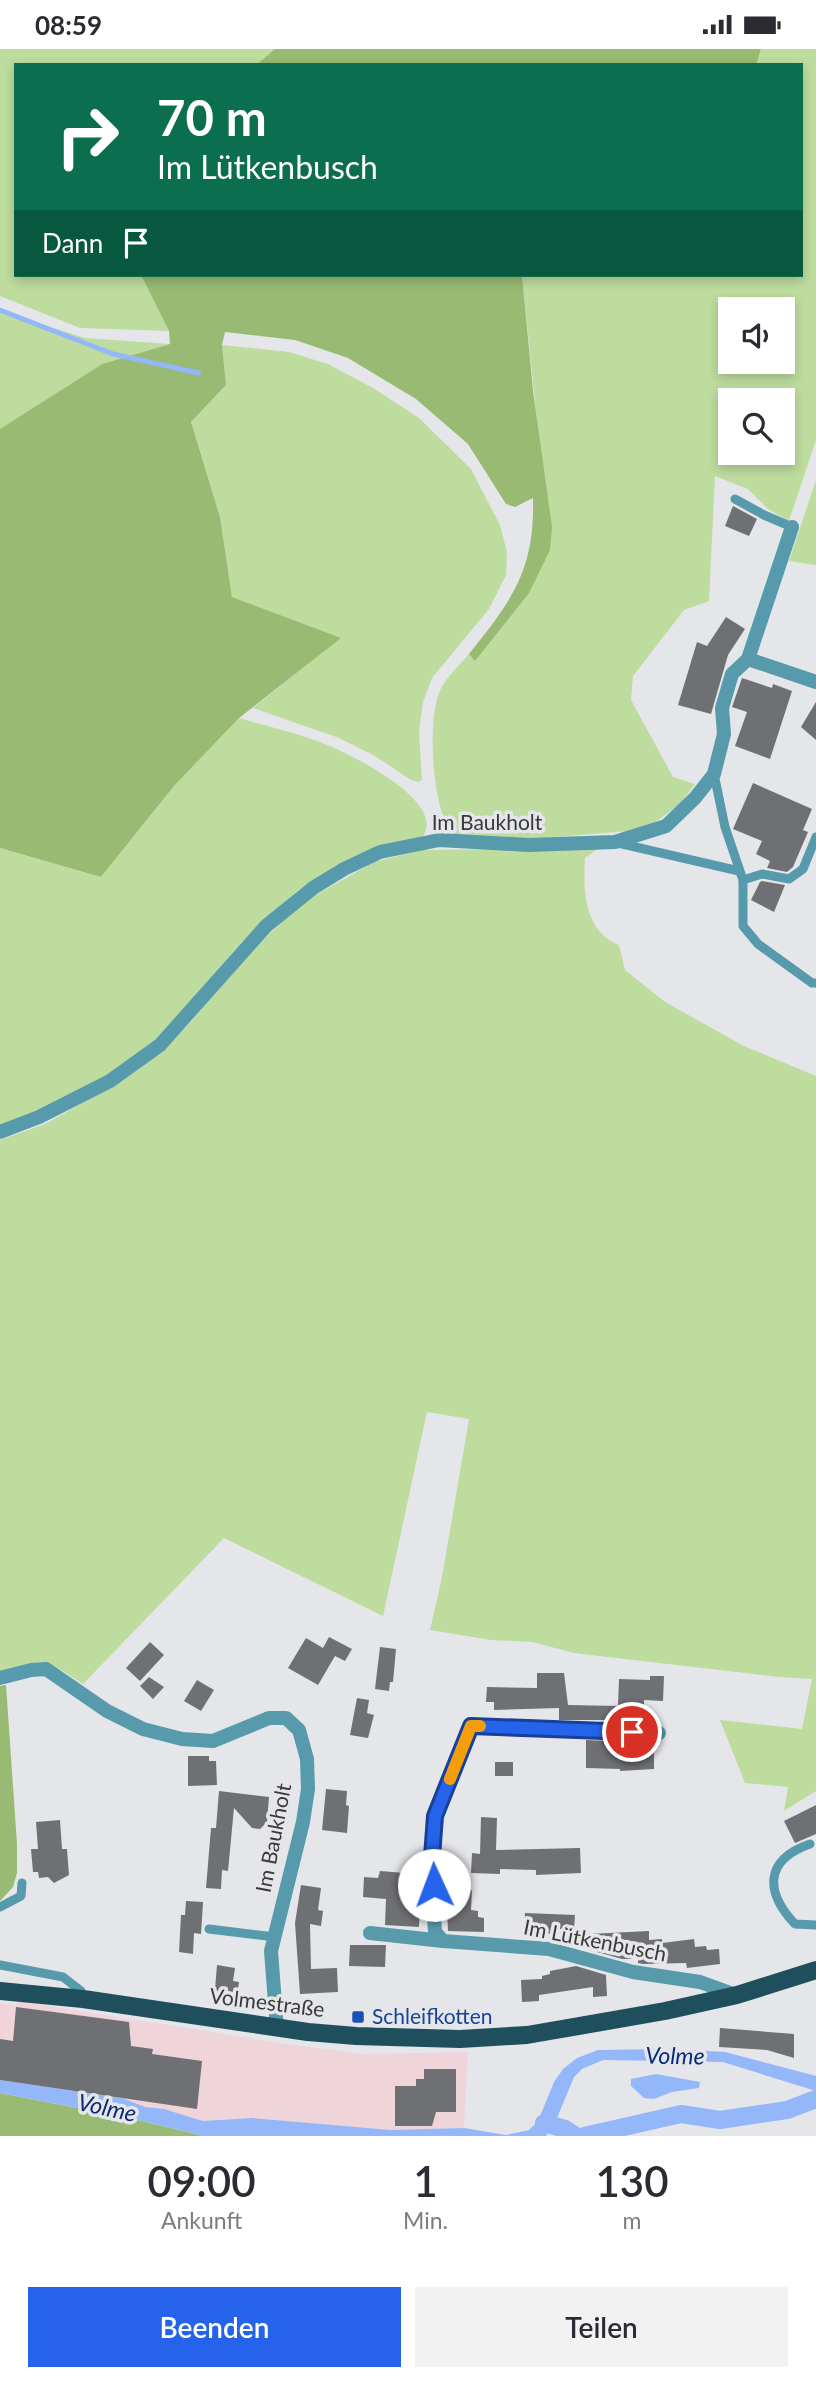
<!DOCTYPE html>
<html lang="de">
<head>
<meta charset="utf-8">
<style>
  :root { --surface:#fff; --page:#f2f2f3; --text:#2b2b33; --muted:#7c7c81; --accent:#2563eb }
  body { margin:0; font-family:Lato,sans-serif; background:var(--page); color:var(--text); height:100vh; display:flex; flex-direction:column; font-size:26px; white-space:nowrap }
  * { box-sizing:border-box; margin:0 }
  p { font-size:23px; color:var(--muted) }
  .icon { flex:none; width:38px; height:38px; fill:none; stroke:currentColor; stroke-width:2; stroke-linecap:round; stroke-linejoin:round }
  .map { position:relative; height:2087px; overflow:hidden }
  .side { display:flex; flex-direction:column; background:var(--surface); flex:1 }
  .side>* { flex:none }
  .guide { position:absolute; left:14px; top:14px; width:789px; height:214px; border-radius:0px; box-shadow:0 4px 10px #0003; background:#0b6e4f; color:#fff; overflow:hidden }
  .buttons { position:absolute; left:718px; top:248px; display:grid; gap:14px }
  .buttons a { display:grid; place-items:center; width:77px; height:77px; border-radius:0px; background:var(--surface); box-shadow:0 4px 10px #0003; font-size:35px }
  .pin { position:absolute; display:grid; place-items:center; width:60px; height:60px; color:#fff; margin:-30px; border:4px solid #fff; border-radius:50%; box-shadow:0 2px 7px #0007 }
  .me { position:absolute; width:77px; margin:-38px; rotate:358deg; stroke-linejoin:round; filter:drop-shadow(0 0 5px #0008) }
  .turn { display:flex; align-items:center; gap:24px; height:147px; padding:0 28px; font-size:32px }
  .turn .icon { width:91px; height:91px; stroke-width:2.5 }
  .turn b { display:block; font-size:49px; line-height:60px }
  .then { display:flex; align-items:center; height:66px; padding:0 28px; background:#0003; gap:14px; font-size:26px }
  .eta { display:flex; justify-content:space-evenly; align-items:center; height:119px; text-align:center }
  .eta b { font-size:42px; font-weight:600; line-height:49px }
  .cta { display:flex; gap:14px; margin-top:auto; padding:14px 28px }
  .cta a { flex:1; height:80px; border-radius:0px; background:var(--accent); color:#fff; font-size:28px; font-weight:600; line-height:80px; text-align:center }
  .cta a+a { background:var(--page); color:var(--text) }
  .status { display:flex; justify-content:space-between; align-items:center; height:49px; padding:0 35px; background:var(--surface); direction:ltr }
  .status svg { height:19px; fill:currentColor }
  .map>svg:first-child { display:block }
  .commercial { fill:#efd4da }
  .green { fill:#bedc9e; fill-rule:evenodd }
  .forest { fill:#98ba72 }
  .water { fill:#94b7fa }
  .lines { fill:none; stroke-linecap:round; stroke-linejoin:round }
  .stream { stroke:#94b7fa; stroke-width:5 }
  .canal { stroke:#94b7fa; stroke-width:18 }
  .building { fill:#6f7074 }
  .lane { stroke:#569aac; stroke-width:9 }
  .street { stroke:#569aac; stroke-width:14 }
  .primary { stroke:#1f4f5c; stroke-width:18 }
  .route-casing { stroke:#184099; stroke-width:18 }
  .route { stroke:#2563eb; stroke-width:12 }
  .slow { stroke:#f59e0b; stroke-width:12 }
  .transit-dot { fill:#1a4fb4; stroke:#e5e6ea; stroke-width:2.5 }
  .labels { text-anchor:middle; stroke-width:7; stroke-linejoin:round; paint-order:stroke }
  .street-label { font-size:21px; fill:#39393b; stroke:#e5e6ea }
  .transit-label { font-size:21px; fill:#164399; stroke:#e5e6ea; text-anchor:start }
  .water-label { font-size:23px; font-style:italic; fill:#0a2b77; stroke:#e5e6ea }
</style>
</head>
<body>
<div class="status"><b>08:59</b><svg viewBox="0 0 49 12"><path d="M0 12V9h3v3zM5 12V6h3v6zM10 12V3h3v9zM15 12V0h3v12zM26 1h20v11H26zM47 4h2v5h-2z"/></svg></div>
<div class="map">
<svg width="816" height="2087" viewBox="0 0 816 2087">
  <rect width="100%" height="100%" fill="#e5e6ea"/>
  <polygon class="commercial" points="18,1952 280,1994 362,2005 468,2003 464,2079 392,2081 252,2069 203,2072 164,2060 145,2058 122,2049 0,2031 0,1954 16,1956"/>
  <g class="green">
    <polygon points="0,0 275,0 256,16 16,16 16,226 141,226 169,282 80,279 0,247"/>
    <path d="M761,0H816V391L789,472L768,460L748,440L715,427L709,552L684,561L633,627L631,651L673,728L695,735L680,755L654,774L629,782L531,790L453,786C432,761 427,675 439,644C444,630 459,617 469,605L475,612L550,501L522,226H802V16H756ZM730,261H782V313H730ZM730,352H782V404H730Z"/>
    <polygon points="0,262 85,289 170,295 102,315 0,380"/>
    <polygon points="222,296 289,303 328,315 373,339 419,369 471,420 500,476 507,503 506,526 489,560 432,629 423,653 419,682 422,731 418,733 411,731 375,707 339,689 253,659 340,589 232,548 220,468 191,373 226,336"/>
    <polygon points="816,431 816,516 789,512"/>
    <path d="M239,669C270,678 303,685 332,698C355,708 446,753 423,787L337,816L298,841L242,893L159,988L102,1030L40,1061L0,1076V799L101,828L174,737Z"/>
    <path d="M599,799L585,809C583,841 584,882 619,896L625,921L665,953L744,997L816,1027V1742L784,1762L788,1738L745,1734L720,1671L802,1680L812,1630L779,1628L574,1604L532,1593L491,1591L430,1581L442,1528L469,1370L427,1363L383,1567L224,1489L83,1635C43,1609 46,1609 0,1622V1091L45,1075L125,1030L163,1001L187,977L259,894L305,852L374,813L422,801Z"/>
  </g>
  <g class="forest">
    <polygon points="275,0 761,0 756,16 256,16"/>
    <path d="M141,226H522L533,342L552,478L550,501L529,544L475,612L469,605C512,551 535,521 533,449L515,458L506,455L468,395L416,350L348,309L295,291L225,283L222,296L226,336L191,373L220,468L232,548L341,589L239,669L174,737L101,828L0,799V380L102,315L170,295L169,282Z"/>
    <polygon points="6,1636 17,1795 17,1824 13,1838 0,1852 0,1637"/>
    <polygon points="0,2044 129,2069 204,2087 0,2087"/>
  </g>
  <g class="water">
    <polygon points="671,2000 725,2003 816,2027 816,2055 787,2061 803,2047 813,2045 816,2042 723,2013 603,2011 582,2020 574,2028 557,2069 546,2087 204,2087 129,2069 0,2044 0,2031 122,2049 145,2058 164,2060 203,2072 252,2069 391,2081 464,2079 506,2086 529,2081 538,2072 554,2033 563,2020 577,2009 598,2001"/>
    <polygon points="656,2025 700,2033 699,2039 672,2043 654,2050 644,2049 631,2037 631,2030"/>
  </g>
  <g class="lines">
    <polyline class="stream" points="0,261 113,305 199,324"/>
    <g class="canal">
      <polyline points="544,2074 565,2080 576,2087"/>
      <polyline points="584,2087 681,2065 720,2071 787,2061 816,2050"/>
    </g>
  </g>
  <g class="building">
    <polygon points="733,457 757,470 749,487 725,477"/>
    <polygon points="726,568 745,580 728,606 711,665 678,656 697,593 707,597"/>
    <polygon points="742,629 772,639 773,635 792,642 770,710 735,697 747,663 732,658"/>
    <polygon points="816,653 816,691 801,678"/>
    <polygon points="753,734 812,760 803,781 808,783 793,818 787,823 767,819 770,812 756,805 762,792 733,780"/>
    <polygon points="762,832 785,836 774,863 751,851 760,833"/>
    <polygon points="329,1588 352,1600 345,1612 335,1607 318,1636 288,1619 306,1589 323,1599"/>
    <polygon points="150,1593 164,1606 140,1632 126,1619"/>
    <polygon points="380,1598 396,1600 393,1633 390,1633 389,1642 375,1640"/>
    <polygon points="537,1624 564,1624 568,1656 619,1657 619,1671 559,1671 559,1659 494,1661 494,1653 486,1653 487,1638 537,1639"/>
    <polygon points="650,1627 664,1627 663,1652 644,1651 644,1656 618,1656 619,1630 650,1631"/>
    <polygon points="149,1628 164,1638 153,1650 140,1637"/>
    <polygon points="197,1631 214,1641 201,1662 184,1652"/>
    <polygon points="357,1649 369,1651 367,1664 374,1666 368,1689 350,1686"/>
    <polygon points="586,1691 610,1692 610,1698 654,1697 654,1720 620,1722 620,1720 586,1719"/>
    <polygon points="188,1707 209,1707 209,1712 216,1712 217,1736 188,1737"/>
    <rect x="495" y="1713" width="18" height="14"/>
    <polygon points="326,1740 347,1742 346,1756 349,1757 347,1784 322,1781"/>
    <polygon points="219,1742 269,1748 267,1773 260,1780 252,1779 234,1759 228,1822 222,1821 221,1840 206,1839 211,1779 216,1779"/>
    <polygon points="816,1756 816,1785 795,1794 784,1772"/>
    <polygon points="481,1768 497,1769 496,1801 580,1799 581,1824 536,1826 536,1821 500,1820 500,1825 471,1824 472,1804 480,1805"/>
    <polygon points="60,1771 62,1800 67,1800 69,1826 54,1834 48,1828 39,1829 38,1823 33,1823 31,1800 38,1800 36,1773"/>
    <polygon points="380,1822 405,1824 403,1855 420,1857 419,1878 385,1876 386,1850 363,1848 364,1828 378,1829"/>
    <polygon points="301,1836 321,1839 318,1861 323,1862 321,1877 310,1875 311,1920 337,1919 338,1943 300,1945 295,1874"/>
    <polygon points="446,1840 472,1841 471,1861 478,1862 478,1868 484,1869 484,1883 448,1882"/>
    <polygon points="186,1852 203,1853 201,1885 194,1884 193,1905 179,1903 181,1866 185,1866"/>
    <polygon points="525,1864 575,1866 574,1880 559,1880 559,1885 524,1884"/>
    <polygon points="649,1882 649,1891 662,1890 662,1894 694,1890 695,1898 706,1897 707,1901 719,1900 720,1915 687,1919 686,1914 643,1915 638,1914 638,1910 622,1910 590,1901 589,1885"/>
    <polygon points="350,1896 386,1896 385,1918 349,1917"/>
    <polygon points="217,1916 235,1919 233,1932 239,1933 236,1956 214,1952"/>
    <polygon points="576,1917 606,1926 607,1947 593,1948 593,1938 539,1946 539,1952 522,1953 521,1931 542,1930 542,1927 550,1925 550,1922"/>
    <polygon points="16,1958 129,1973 131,1997 153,2000 152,2005 202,2012 197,2060 0,2031 0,1990 13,1992"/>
    <polygon points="720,1979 794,1985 794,2009 767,2001 719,1998"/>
    <polygon points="424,2020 456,2020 456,2063 436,2063 432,2077 395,2077 395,2037 416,2037 416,2030 424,2030"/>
  </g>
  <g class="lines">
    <g class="lane">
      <polyline points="735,450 764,466 792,478"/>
      <polyline points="714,725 725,778 743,831 762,825 789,830 803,820 816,788"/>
      <polyline points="618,794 739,822"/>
      <polyline points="743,831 743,877 758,895 812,934 816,934"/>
      <path d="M810,1795C764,1811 765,1843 795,1875L816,1876"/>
      <polyline points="0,1858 21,1847 22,1834"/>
      <polyline points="209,1880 275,1888"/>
      <polyline points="0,1916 63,1928 81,1942 83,1950"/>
    </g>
    <g class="street">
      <polyline points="748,610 816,633"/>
      <polyline points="0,1083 39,1068 110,1032 160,996 266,877 313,839 344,820 380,803 439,791 529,796 615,793 666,777 695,749 714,725 724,685 722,659 732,625 748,610 792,478"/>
      <polyline points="0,1629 31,1621 46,1620 107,1662 143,1680 182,1690 213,1692 269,1669 286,1669 299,1681 307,1710 308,1740 303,1773 271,1902 277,1980"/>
      <polyline points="659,1684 471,1677 435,1767 431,1821 435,1883 443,1892 549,1900 633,1923 700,1933 736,1946"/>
      <polyline points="370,1884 443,1892"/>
    </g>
    <polyline class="primary" points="0,1942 83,1950 308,1983 356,1987 460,1990 527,1986 665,1962 737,1946 816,1921"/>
  </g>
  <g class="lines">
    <g class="route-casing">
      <polyline id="route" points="434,1836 431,1821 435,1767 471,1677 632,1683"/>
    </g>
    <use href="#route" class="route"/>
    <polyline class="slow" points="450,1730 471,1677 480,1677"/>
  </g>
  <rect class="transit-dot" x="351" y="1961" width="14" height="14" rx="3.5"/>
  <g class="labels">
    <g class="street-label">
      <text x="487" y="781">Im Baukholt</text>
      <text transform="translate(274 1789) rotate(-79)" y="7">Im Baukholt</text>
      <text transform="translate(595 1892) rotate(11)" y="7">Im Lütkenbusch</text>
      <text transform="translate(267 1954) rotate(7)" y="7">Volmestraße</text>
    </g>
    <g class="transit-label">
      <text x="372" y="1975">Schleifkotten</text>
    </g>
    <g class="water-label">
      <text transform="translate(675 2007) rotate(1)" y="8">Volme</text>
      <text transform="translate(107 2059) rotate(12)" y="8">Volme</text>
    </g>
  </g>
</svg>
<div class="buttons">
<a><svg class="icon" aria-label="sound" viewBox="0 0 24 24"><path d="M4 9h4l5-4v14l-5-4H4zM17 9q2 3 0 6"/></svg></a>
<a><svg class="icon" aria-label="search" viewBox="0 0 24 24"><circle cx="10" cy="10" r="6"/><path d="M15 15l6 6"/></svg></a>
</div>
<div class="pin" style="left:632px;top:1683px;background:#d93025"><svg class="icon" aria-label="arrive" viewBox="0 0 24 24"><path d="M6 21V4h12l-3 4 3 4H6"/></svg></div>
<svg class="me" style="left:434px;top:1836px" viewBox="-20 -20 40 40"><circle r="19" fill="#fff"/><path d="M0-13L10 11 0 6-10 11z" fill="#2563eb"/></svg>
<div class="guide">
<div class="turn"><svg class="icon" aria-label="right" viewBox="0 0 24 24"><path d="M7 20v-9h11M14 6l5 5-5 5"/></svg><div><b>70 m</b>Im Lütkenbusch</div></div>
<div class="then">Dann<svg class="icon" aria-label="arrive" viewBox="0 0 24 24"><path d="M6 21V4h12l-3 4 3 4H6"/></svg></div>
</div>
</div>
<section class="side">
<div class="eta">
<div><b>09:00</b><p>Ankunft</p></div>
<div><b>1</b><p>Min.</p></div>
<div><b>130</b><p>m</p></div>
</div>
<div class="cta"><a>Beenden</a><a>Teilen</a></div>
</section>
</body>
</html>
